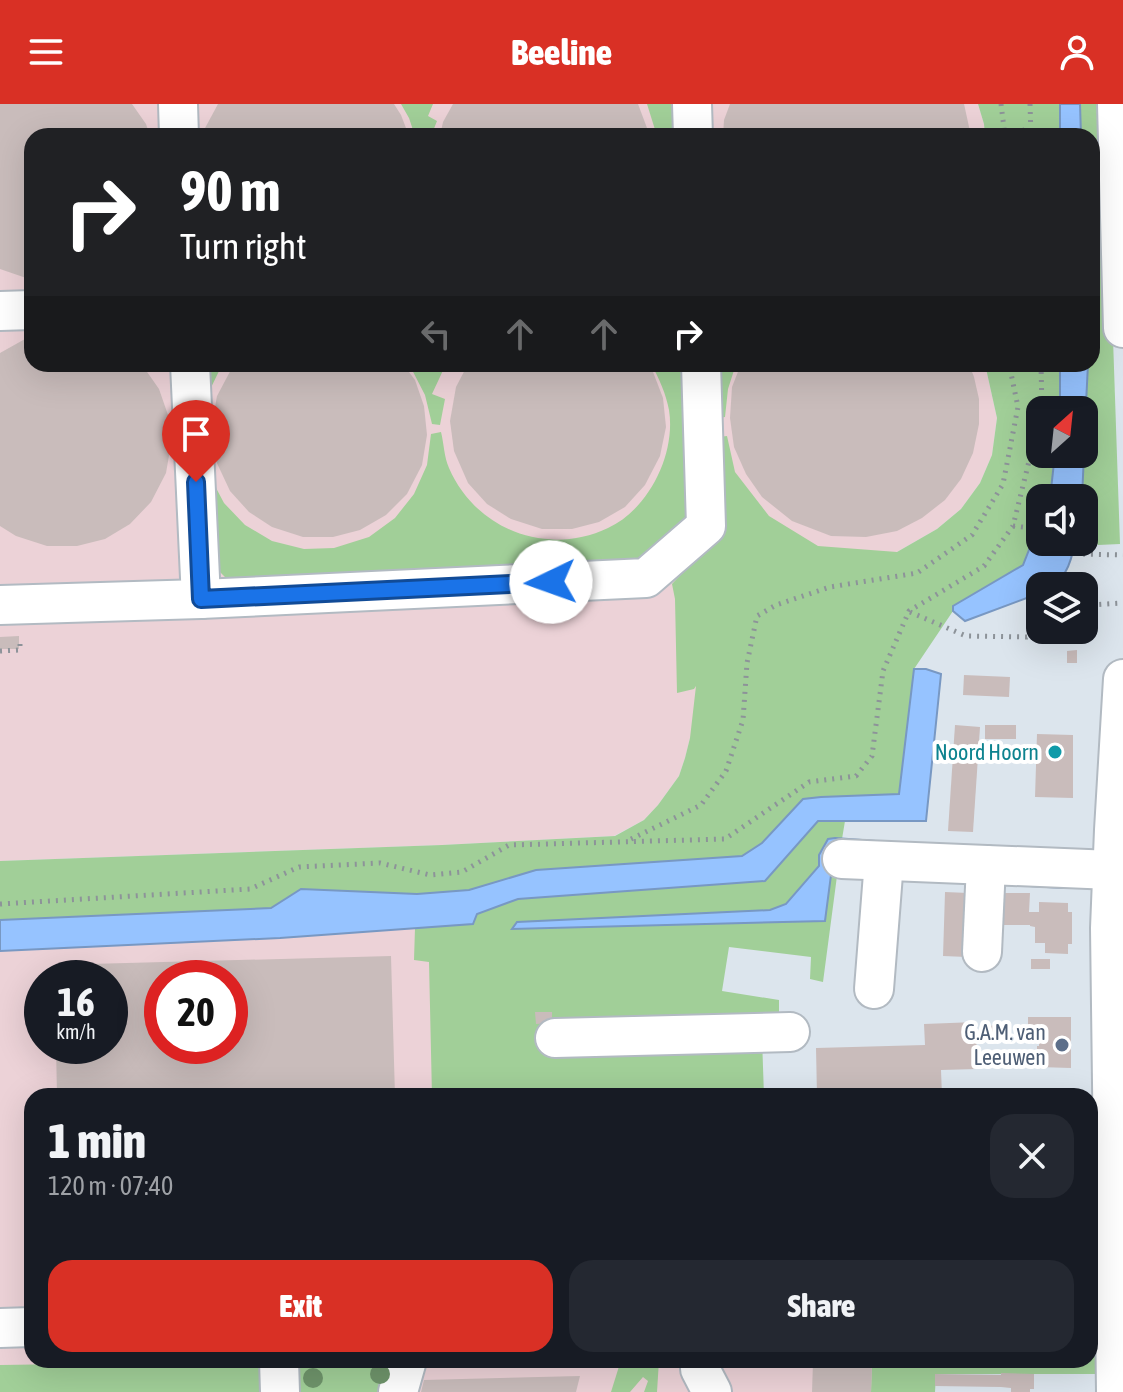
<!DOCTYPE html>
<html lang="en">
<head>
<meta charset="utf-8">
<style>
  :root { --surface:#171b24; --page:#242831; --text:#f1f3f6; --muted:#9ea1a6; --accent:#d93025 }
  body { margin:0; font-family:"Asap Condensed",sans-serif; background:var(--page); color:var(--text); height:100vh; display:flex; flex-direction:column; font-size:30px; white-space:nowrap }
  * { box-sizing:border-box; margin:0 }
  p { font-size:26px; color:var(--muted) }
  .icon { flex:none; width:44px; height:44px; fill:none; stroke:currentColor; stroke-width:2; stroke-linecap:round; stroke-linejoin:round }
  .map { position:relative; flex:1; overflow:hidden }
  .sheet { position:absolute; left:24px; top:984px; width:1074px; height:280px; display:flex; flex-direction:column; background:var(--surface); border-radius:24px; box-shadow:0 8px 32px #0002 }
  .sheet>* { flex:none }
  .top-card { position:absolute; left:24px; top:24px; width:1076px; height:244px; border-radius:24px; box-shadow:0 8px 32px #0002; background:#202124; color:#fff; overflow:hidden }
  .needle { width:52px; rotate:27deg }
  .buttons { position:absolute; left:1026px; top:292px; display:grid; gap:16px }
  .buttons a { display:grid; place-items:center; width:72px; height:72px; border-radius:16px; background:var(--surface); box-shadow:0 8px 32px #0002; font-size:40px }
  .speed { position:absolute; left:24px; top:856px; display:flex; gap:16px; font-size:40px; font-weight:700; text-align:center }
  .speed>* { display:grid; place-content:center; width:104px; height:104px; border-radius:50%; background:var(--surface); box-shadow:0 8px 32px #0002; line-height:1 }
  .speed small { font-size:20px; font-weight:400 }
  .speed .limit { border:12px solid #d22; background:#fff; color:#111 }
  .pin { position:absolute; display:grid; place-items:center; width:68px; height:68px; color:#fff; margin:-82px -34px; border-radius:50% 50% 50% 0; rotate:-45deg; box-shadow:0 0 8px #0007 }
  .pin .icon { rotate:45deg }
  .me { position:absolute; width:88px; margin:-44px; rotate:267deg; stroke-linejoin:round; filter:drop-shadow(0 0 6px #0008) }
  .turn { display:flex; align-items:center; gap:28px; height:168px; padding:0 24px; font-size:36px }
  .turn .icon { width:104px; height:104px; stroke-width:2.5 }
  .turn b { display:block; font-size:56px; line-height:68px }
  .lanes { display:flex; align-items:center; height:76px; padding:0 24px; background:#0003; justify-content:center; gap:40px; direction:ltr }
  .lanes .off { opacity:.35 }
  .round { display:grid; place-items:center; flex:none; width:84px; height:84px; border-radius:24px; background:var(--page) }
  .head { display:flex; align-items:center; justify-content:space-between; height:136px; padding:0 24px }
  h1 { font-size:48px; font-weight:800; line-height:60px }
  .action { display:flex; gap:16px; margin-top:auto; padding:16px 24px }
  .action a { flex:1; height:92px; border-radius:24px; background:var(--accent); color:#fff; font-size:32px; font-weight:800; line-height:92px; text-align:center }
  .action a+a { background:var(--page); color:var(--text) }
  header { display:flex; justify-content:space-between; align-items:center; height:104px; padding:0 24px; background:var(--accent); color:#fff; font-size:36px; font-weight:800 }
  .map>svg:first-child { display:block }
  .industrial { fill:#ecd2d7; fill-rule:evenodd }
  .green { fill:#a1cf98 }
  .water { fill:#96c3ff; stroke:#7898c3; stroke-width:2 }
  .building { fill:#c9bcbb; fill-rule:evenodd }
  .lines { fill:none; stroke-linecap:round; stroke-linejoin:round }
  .minor-casing { stroke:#b2bac2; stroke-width:42 }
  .path { stroke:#8d9399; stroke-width:5; stroke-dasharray:2 6; stroke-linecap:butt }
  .minor { stroke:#fff; stroke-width:38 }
  .tree { fill:#6f946b }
  .route-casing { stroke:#114b97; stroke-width:20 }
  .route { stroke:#1a73e8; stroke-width:14 }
  .culture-dot { fill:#0f9aa8; stroke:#fff; stroke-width:3 }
  .service-dot { fill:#5c6f8a; stroke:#fff; stroke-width:3 }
  .labels { text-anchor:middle; stroke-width:8; stroke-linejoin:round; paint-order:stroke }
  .culture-label { font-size:22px; fill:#0d838f; stroke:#fff; text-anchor:end }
  .service-label { font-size:22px; fill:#4e5e75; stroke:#fff; text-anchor:end }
</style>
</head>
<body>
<header><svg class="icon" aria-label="menu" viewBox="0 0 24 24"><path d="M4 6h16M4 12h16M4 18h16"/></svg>Beeline<svg class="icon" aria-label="person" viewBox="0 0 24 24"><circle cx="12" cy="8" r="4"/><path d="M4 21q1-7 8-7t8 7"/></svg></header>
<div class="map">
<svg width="1123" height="1288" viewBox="0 0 1123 1288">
  <rect width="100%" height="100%" fill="#dce5ed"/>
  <g class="industrial">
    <polygon points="0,0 978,0 984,20 985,32 32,32 32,260 985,260 997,314 992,351 980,379 961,405 937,425 897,448 690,634 685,654 679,672 658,701 644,716 614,732 442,741 0,757"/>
    <path d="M431,814L437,992H32V1256H927V1288H0V830ZM42,874H110V942H42ZM162,874H230V942H162Z"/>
  </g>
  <g class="green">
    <polygon points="401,0 433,0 428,12 437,17 431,32 415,32 409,14"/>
    <polygon points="647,0 681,0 682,32 657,32"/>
    <polygon points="978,0 1060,0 1060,32 985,32 984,20"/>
    <polygon points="1080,0 1105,0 1120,440 1098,441 1084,415 1084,394 1082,394 1088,260 1092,260 1092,32 1081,32"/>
    <path d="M196,260H224L220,265L205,296L206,365L224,399L245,421L272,437L304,445L334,444L369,433L395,414L414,390L427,361L431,330L441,328C444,340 444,353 449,364C476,426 547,453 608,424C649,405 676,350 669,306C666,290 659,274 651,260H689L693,403L682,425L647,455L228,476L215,463Z"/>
    <polygon points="409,260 446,260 432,290 445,295 440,321 432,320 425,291"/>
    <polygon points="717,260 736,260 728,285 725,313 719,314"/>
    <polygon points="985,260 1060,260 1060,306 1040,306 1040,350 1055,350 1050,392 1050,394 1040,394 1040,418 1023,461 953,502 953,507 914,565 900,690 821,693 803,695 762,739 742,752 536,766 469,786 416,790 301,785 271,804 0,816 0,757 442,741 615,732 644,716 658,701 679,672 685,654 690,634 696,582 694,585 677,589 675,495 672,480 712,437 719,333 727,332 735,368 769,412 818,442 897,448 937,425 961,405 980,379 992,351 997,314"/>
    <polygon points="818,717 845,717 842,735 835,734 819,751 819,762 786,801 770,806 518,818 513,824 825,817 831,771 837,772 823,878 810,875 811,853 729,843 722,887 779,896 779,926 762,934 764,992 432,992 429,858 414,856 415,824 473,820 477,810 518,795 764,777"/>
    <polygon points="1090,1237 1101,1244 1097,1270 936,1270 935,1288 871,1288 872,1256 1090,1256"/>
    <polygon points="291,1256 396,1256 388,1288 293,1288"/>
    <polygon points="621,1256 659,1256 657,1288 644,1288 648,1277 643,1273 630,1288 611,1288"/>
    <polygon points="265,1257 266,1288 0,1288 0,1261"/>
  </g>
  <g class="water">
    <polygon points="1060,0 1080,0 1081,32 1060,32"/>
    <polygon points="1060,260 1088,260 1084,340 1084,306 1060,306"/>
    <polygon points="1055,350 1084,350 1082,394 1050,394"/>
    <path d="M1040,418V438H1075C1071,459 1065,482 1040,482V488L1032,492L965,517L953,507V502L1023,461Z"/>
    <polygon points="914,565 926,565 941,570 926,717 818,717 765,777 518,795 477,810 473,820 280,834 0,847 0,816 271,804 301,785 417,790 469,786 536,766 742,752 762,739 803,695 821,693 899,690"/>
    <polygon points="835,734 1023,748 1064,774 1063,784 831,771 825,817 512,825 517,818 770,806 786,800 819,762 819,751 828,735"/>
  </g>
  <g class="building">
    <polygon points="0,0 132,0 146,20 150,32 32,32 32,176 0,165"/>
    <polygon points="218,0 394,0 401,11 409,32 203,32 204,26"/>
    <polygon points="453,0 638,0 650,32 440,32 443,18"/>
    <polygon points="730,0 964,0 971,32 723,32 724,16"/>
    <polygon points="32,233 32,260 139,260 145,265 159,285 168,311 171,340 166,369 151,398 130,420 105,435 77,442 47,442 16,432 0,422 0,249 25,235"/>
    <polygon points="234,260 403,260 415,276 424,302 427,331 422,361 407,390 386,411 360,426 333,433 303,433 272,423 249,408 230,387 215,355 211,325 217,292"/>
    <polygon points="468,260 647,260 653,268 663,294 666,323 660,352 645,381 625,403 599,418 572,425 542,425 511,415 487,400 468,379 454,347 450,317 456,283"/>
    <polygon points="741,260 969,260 974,273 979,295 979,320 973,349 961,375 945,396 922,414 897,427 866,433 831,432 792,417 762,393 746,370 734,343 730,314 732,283"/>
    <polygon points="19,532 19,545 0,545 0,533"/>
    <polygon points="1077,546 1077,559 1067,559 1067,547"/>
    <polygon points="964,571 1010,573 1009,593 963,591"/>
    <polygon points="955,621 980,623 973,728 948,727"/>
    <rect x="985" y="621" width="31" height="14"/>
    <polygon points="1037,630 1073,631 1073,694 1035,693"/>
    <polygon points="945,788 968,789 967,853 943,852"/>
    <polygon points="992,789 1030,789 1029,808 1039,808 1039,798 1068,799 1068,808 1072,808 1072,840 1068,840 1068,850 1045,849 1045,839 1035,839 1035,823 1030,822 1030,821 992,821"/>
    <path d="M391,852L395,992H57L56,942H110V874H54L53,861ZM162,874H230V942H162Z"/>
    <rect x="1031" y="855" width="19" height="10"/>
    <polygon points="535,908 552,908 552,919 536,920"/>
    <polygon points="1028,913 1071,913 1071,964 1039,963 1039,946 1037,946 1037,942 1039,942 1039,930 1028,930"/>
    <polygon points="976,918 977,965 941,966 942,992 817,992 816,944 925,941 924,920"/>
    <circle cx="995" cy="929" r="8"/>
    <polygon points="813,1258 872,1261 871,1288 812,1288"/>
    <polygon points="1001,1269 1034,1270 1034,1285 1030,1285 1030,1288 1011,1288 1011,1284 1001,1283 935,1282 935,1270 1001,1271"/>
    <polygon points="580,1272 576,1288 421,1288 424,1276"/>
  </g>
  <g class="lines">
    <g class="minor-casing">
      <g id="minor">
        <polyline points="178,0 179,32"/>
        <polyline points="692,0 693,32"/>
        <polyline points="1117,0 1123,224"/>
        <polyline points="0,207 32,206"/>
        <polyline points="190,260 201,495"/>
        <polyline points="0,501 201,495 646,474 706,422 701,260"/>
        <polyline points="842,755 1112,766"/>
        <polyline points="982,848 986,761"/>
        <polyline points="874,885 884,757"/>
        <polyline points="555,934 790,928"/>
        <polyline points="0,1224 32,1223"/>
        <polyline points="279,1256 280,1288"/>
        <polyline points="700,1256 700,1265 712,1288"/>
        <polyline points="398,1288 407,1256"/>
        <polyline points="1116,1288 1110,824 1114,726 1123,575"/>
      </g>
    </g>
    <g class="path">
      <polyline points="1001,0 1005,32"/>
      <polyline points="1030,0 1031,32"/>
      <polyline points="1018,32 1029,21"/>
      <polyline points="1041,260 1042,306"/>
      <polyline points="1013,422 1040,425"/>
      <polyline points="1080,438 1079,450 1123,451"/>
      <polyline points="1084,504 1090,501 1123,499"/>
      <polyline points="910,508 966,532 1027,533 1041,526"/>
      <polyline points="0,547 20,546 20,536"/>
      <polyline points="631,735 701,701 726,667 743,616 747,559 757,512 776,501 830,483 917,469 972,431 1003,380 1018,303 1009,260"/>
      <polyline points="0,800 250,785 299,763 380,759 430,771 462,768 509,741 725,735 809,678 856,672 872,652 883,567 909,507 984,462 1013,422 1040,313"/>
    </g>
    <use href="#minor" class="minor"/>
  </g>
  <g class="tree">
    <circle cx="380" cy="1270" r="10"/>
    <circle cx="313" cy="1274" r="10"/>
  </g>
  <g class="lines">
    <g class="route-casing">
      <polyline id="route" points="196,378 201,495 551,478"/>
    </g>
    <use href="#route" class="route"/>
  </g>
  <circle class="culture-dot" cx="1055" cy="648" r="8"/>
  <circle class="service-dot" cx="1062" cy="941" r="8"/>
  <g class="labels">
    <g class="culture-label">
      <text x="1039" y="656">Noord Hoorn</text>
    </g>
    <g class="service-label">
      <text x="1046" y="936">G.A.M. van<tspan x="1046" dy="25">Leeuwen</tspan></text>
    </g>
  </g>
</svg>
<div class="buttons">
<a><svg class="needle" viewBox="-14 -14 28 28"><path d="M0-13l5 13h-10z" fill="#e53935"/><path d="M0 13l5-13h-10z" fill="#9ea1a6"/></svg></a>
<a><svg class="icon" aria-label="sound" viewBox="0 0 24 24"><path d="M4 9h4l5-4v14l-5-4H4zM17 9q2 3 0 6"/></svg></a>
<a><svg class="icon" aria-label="layers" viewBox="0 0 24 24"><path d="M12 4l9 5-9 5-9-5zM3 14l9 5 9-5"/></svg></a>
</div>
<div class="speed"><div>16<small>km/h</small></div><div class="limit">20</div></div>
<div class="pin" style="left:196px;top:378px;background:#d93025"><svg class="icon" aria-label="arrive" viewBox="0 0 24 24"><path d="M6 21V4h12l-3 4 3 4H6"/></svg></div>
<svg class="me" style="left:551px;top:478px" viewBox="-20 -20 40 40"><circle r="19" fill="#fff"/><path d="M0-13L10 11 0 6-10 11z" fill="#1a73e8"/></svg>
<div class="top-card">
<div class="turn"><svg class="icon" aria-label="right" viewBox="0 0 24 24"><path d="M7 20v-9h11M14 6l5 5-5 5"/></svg><div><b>90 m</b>Turn right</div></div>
<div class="lanes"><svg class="icon off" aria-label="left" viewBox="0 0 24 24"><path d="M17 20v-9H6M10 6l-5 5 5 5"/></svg><svg class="icon off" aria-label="ahead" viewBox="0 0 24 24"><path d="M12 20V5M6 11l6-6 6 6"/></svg><svg class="icon off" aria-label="ahead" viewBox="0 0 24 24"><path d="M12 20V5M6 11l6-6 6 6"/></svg><svg class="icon" aria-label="right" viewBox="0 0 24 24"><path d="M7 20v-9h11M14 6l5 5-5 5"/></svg></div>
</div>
<section class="sheet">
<div class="head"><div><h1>1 min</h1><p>120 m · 07:40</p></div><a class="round"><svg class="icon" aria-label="close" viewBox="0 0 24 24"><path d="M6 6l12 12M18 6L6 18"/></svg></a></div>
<div class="action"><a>Exit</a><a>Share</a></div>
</section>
</div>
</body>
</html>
